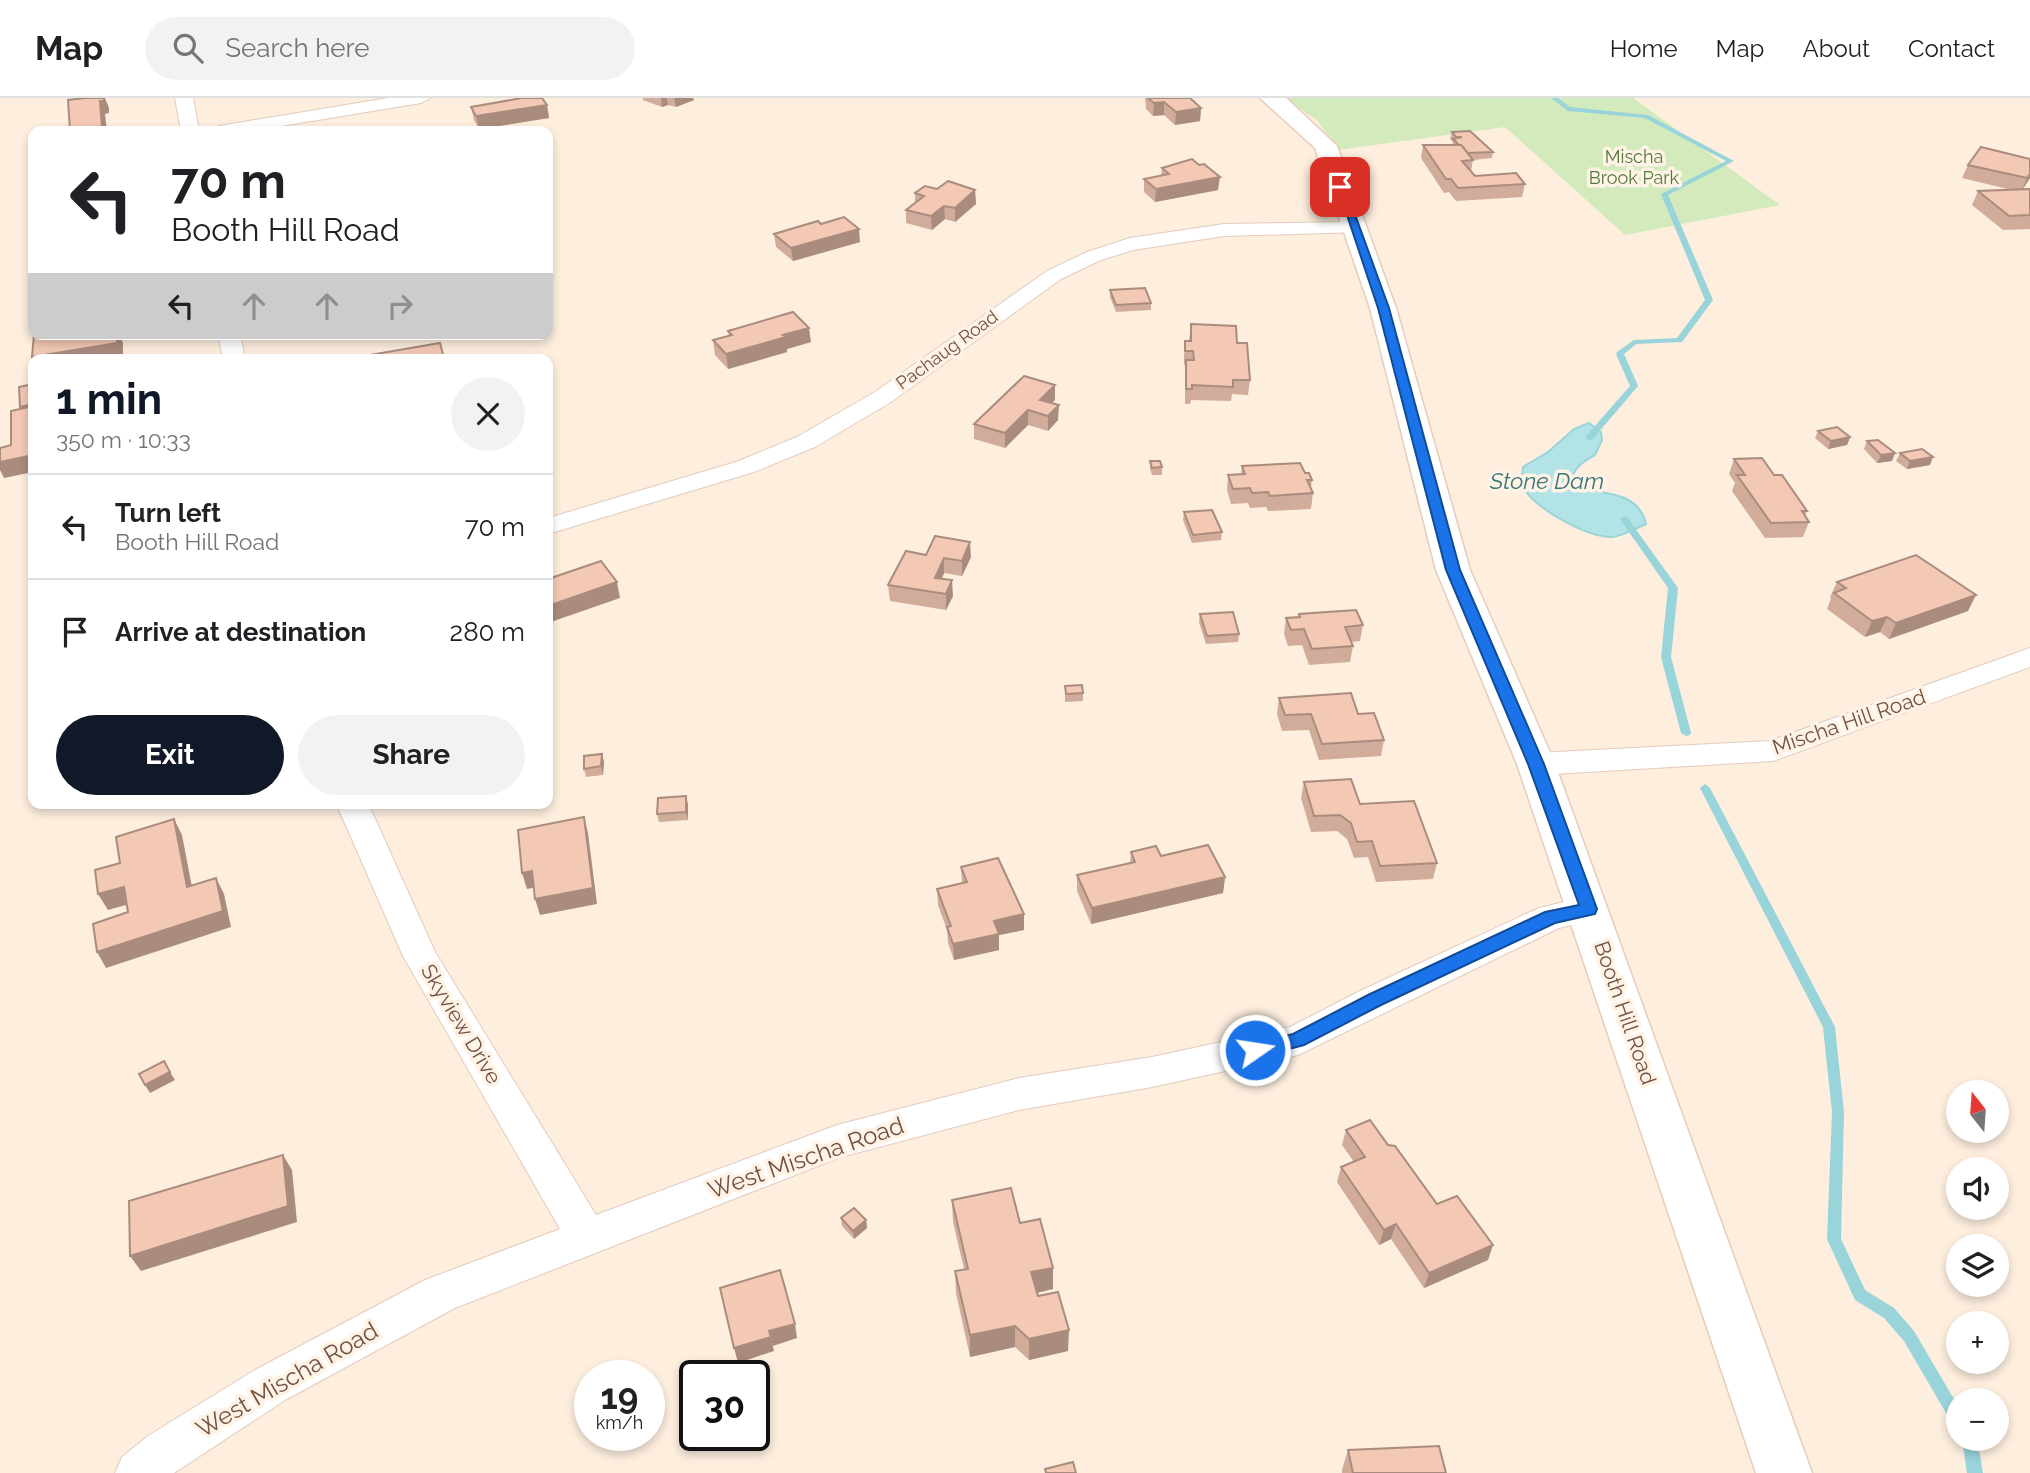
<!DOCTYPE html>
<html lang="en">
<head>
<meta charset="utf-8">
<style>
  :root { --surface:#fff; --page:#f2f2f2; --text:#202124; --muted:#757577; --line:#e0e0e0; --accent:#111827 }
  body { margin:0; font-family:Raleway,sans-serif; background:var(--page); color:var(--text); height:100vh; display:flex; flex-direction:column; font-size:26px; white-space:nowrap }
  * { box-sizing:border-box; margin:0 }
  p { font-size:23px; color:var(--muted) }
  .icon { flex:none; width:38px; height:38px; fill:none; stroke:currentColor; stroke-width:2; stroke-linecap:round; stroke-linejoin:round }
  .map { position:relative; flex:1; overflow:hidden }
  .panel { position:absolute; left:28px; top:256px; width:525px; height:455px; display:flex; flex-direction:column; background:var(--surface); border-radius:14px; box-shadow:0 4px 10px #0003 }
  .panel>* { flex:none }
  .hud { position:absolute; left:28px; top:28px; width:525px; height:214px; border-radius:14px; box-shadow:0 4px 10px #0003; background:#fff; color:var(--text); overflow:hidden }
  .needle { width:46px; rotate:343deg }
  .buttons { position:absolute; left:1946px; top:982px; display:grid; gap:14px }
  .buttons a { display:grid; place-items:center; width:63px; height:63px; border-radius:50%; background:var(--surface); box-shadow:0 4px 10px #0003; font-size:35px }
  .speed { position:absolute; left:574px; top:1262px; display:flex; gap:14px; font-size:35px; font-weight:700; text-align:center }
  .speed>* { display:grid; place-content:center; width:91px; height:91px; border-radius:50%; background:var(--surface); box-shadow:0 4px 10px #0003; line-height:1 }
  .speed small { font-size:18px; font-weight:400 }
  .speed .limit { border:4px solid #111; border-radius:10px; background:#fff; color:#111 }
  .pin { position:absolute; display:grid; place-items:center; width:60px; height:60px; color:#fff; margin:-30px; border-radius:14px; box-shadow:0 4px 10px #0006 }
  .me { position:absolute; width:77px; margin:-38px; rotate:77deg; stroke-linejoin:round; filter:drop-shadow(0 0 5px #0008) }
  .turn { display:flex; align-items:center; gap:24px; height:147px; padding:0 28px; font-size:32px }
  .turn .icon { width:91px; height:91px; stroke-width:2.5 }
  .turn b { display:block; font-size:49px; line-height:60px }
  .lanes { display:flex; align-items:center; height:66px; padding:0 28px; background:#0003; justify-content:center; gap:35px; direction:ltr }
  .lanes .off { opacity:.35 }
  .round { display:grid; place-items:center; flex:none; width:74px; height:74px; border-radius:37px; background:var(--page) }
  .summary { display:flex; align-items:center; justify-content:space-between; height:119px; padding:0 28px }
  h1 { font-size:42px; font-weight:700; line-height:52px; color:var(--accent) }
  .primary-button { display:flex; gap:14px; margin-top:auto; padding:14px 28px }
  .primary-button a { flex:1; height:80px; border-radius:42px; background:var(--accent); color:#fff; font-size:28px; font-weight:700; line-height:80px; text-align:center }
  .primary-button a+a { background:var(--page); color:var(--text) }
  ul { padding:0; list-style:none }
  li { display:flex; align-items:center; gap:21px; height:105px; padding:0 28px; border-top:2px solid var(--line) }
  li div { flex:1 }
  li b { display:block; font-size:26px }
  li em { font-style:normal }
  header { display:flex; align-items:center; gap:42px; box-sizing:border-box; height:98px; padding:0 35px; background:var(--surface); border-bottom:2px solid var(--line) }
  header strong { font-size:33px }
  nav { display:flex; gap:38px; margin-inline-start:auto; font-size:24px }
  .search { width:490px; height:63px; background:var(--page); display:flex; align-items:center; gap:18px; box-sizing:border-box; padding:0 24px; border-radius:38px; color:var(--muted); font-size:26px }
  .map>svg:first-child { display:block }
  .green { fill:#d3eabc }
  .water { fill:#b2e3e6; stroke:#98d4d9; stroke-width:2 }
  .lines { fill:none; stroke-linecap:round; stroke-linejoin:round }
  .stream { fill:#98d4d9; fill-rule:evenodd }
  .street-casing { stroke:#e3cbbd; stroke-width:2 }
  .secondary-casing { stroke:#e8ccba; stroke-width:3 }
  .street { fill:#fff; fill-rule:evenodd }
  .secondary { fill:#fff; fill-rule:evenodd }
  .wall { fill:#d1ac9b }
  .shaded-wall { fill:#aa8c7e }
  .building { fill:#f3c8b4; stroke:#aa8c7e; stroke-width:2 }
  .route { fill:#1a73e8; stroke:#114b97; stroke-width:2 }
  .labels { text-anchor:middle; stroke-width:7; stroke-linejoin:round; paint-order:stroke }
  .far-park-label { font-size:18px; fill:#54793d; stroke:#fff3e5 }
  .far-street-label { font-size:18px; fill:#735246; stroke:#fff3e5 }
  .street-label { font-size:21px; fill:#735246; stroke:#fff3e5 }
  .water-label { font-size:23px; font-style:italic; fill:#3a757a; stroke:#fff3e5 }
  .near-street-label { font-size:24px; fill:#735246; stroke:#fff3e5 }
</style>
</head>
<body>
<header>
<strong>Map</strong>
<div class="search"><svg class="icon" aria-label="search" viewBox="0 0 24 24"><circle cx="10" cy="10" r="6"/><path d="M15 15l6 6"/></svg>Search here</div>
<nav><a>Home</a><a>Map</a><a>About</a><a>Contact</a></nav>
</header>
<div class="map">
<svg width="2030" height="1375" viewBox="0 0 2030 1375">
  <rect width="100%" height="100%" fill="#fdeede"/>
  <polygon class="green" points="1284,0 1633,0 1780,107 1625,137 1505,29 1338,52 1318,23"/>
  <path class="water" d="M1589,325L1601,334L1602,342L1595,357C1582,364 1570,372 1572,388C1598,396 1638,391 1646,426C1636,430 1619,440 1609,439C1583,437 1533,410 1521,386L1523,369L1548,354L1574,331Z"/>
  <g class="lines">
    <g class="stream">
      <polygon points="1551,0 1558,0 1570,9 1648,17 1734,63 1668,97 1713,202 1682,244 1636,246 1624,256 1638,288 1592,342 1589,342 1585,340 1586,338 1630,288 1616,256 1617,254 1634,242 1677,240 1705,202 1661,96 1726,63 1645,20 1568,13"/>
      <polygon points="1624,418 1627,419 1678,490 1671,559 1691,635 1690,637 1686,638 1681,635 1661,559 1668,490 1620,421"/>
      <polygon points="1705,686 1710,690 1835,929 1844,1014 1841,1141 1865,1192 1894,1210 1914,1233 1958,1308 1958,1329 1953,1327 1904,1243 1884,1220 1855,1202 1827,1141 1832,1014 1823,929 1700,690"/>
      <polygon points="1962,1340 1977,1340 1983,1375 1967,1375"/>
    </g>
    <g class="street-casing">
      <g id="street">
        <polygon points="175,0 193,0 199,33 181,33"/>
        <polygon points="388,0 430,0 421,5 251,33 210,33 219,28"/>
        <polygon points="1355,124 1362,126 1365,130 1362,134 1224,138 1133,152 1101,162 1061,181 891,304 815,349 754,374 548,436 548,420 736,364 797,339 875,294 1047,173 1087,154 1130,140 1224,126"/>
        <polygon points="218,236 240,236 245,261 223,261"/>
        <polygon points="2030,550 2030,569 1773,663 1536,677 1525,674 1520,666 1525,658 1536,655 1770,643"/>
        <polygon points="336,705 368,705 435,854 596,1117 837,1027 1019,980 1152,959 1290,929 1362,892 1539,810 1589,798 1601,802 1606,811 1601,820 1559,830 1298,957 1152,989 1019,1012 841,1059 455,1210 285,1302 174,1375 115,1375 122,1359 148,1338 255,1272 425,1182 560,1131 403,858"/>
      </g>
    </g>
    <g class="secondary-casing">
      <polygon id="secondary" points="1260,0 1286,0 1337,48 1396,210 1470,472 1555,666 1812,1375 1756,1375 1517,666 1436,472 1370,210 1315,50"/>
    </g>
    <use href="#street" class="street"/>
    <use href="#secondary" class="secondary"/>
  </g>
  <g class="wall">
    <polygon points="643,0 693,0 694,2 676,9 668,7 662,9 643,2"/>
    <polygon points="1145,0 1190,0 1201,10 1200,23 1175,27 1164,17 1153,18 1146,11"/>
    <polygon points="547,7 549,20 479,31 474,22 471,9"/>
    <polygon points="1452,34 1493,54 1492,60 1473,62 1471,73 1475,78 1525,86 1522,99 1456,103 1449,94 1444,95 1421,60 1423,47 1452,47 1453,44 1450,41"/>
    <polygon points="2030,61 2030,80 2022,91 2030,91 2030,131 2003,132 1972,107 1978,93 2012,92 1962,80 1968,67"/>
    <polygon points="1162,70 1218,92 1155,104 1144,94 1144,81 1161,78"/>
    <polygon points="937,91 975,92 976,106 955,124 945,121 932,132 906,125 906,112 915,105 915,95"/>
    <polygon points="821,126 860,144 793,163 776,149 774,136"/>
    <polygon points="1110,192 1151,205 1151,212 1116,214 1110,199"/>
    <polygon points="1191,226 1237,245 1250,282 1248,297 1232,296 1231,303 1191,302 1190,306 1185,306 1185,267 1184,267 1184,258 1185,243 1189,243"/>
    <polygon points="728,233 811,244 787,251 787,254 728,271 715,257 713,242 729,238"/>
    <polygon points="1055,287 1055,302 1051,305 1058,322 1048,333 1028,327 1005,350 974,341 974,326"/>
    <polygon points="1818,333 1850,339 1847,347 1828,351 1815,340"/>
    <polygon points="1867,343 1895,355 1892,363 1877,365 1864,351"/>
    <polygon points="1900,355 1930,367 1907,371 1896,363"/>
    <polygon points="1734,361 1774,377 1807,413 1805,418 1809,424 1803,439 1765,440 1732,393 1735,385 1729,376"/>
    <polygon points="1150,363 1162,369 1162,377 1152,377 1150,371"/>
    <polygon points="1242,368 1305,375 1312,382 1311,390 1313,395 1311,411 1268,413 1266,409 1250,410 1248,405 1231,406 1227,392 1228,377 1241,376"/>
    <polygon points="1184,414 1222,434 1221,442 1192,445 1183,422"/>
    <polygon points="926,457 971,459 962,478 944,475 942,481 953,498 946,512 890,503 888,487"/>
    <polygon points="1837,484 1968,513 1889,541 1880,534 1865,539 1827,511 1831,500 1830,499"/>
    <polygon points="1200,516 1239,536 1238,544 1206,546 1199,524"/>
    <polygon points="1299,516 1363,527 1360,543 1351,544 1353,548 1350,564 1309,567 1302,547 1288,548 1284,536 1286,520 1298,519"/>
    <polygon points="1065,588 1083,595 1083,603 1065,604"/>
    <polygon points="1279,600 1358,616 1384,642 1381,658 1319,662 1309,632 1282,633 1277,616"/>
    <polygon points="602,656 604,664 603,677 586,679 584,671"/>
    <polygon points="1304,684 1360,706 1437,765 1433,781 1376,784 1368,759 1354,760 1347,741 1337,733 1311,734 1301,700"/>
    <polygon points="688,706 688,722 659,724 657,716"/>
    <polygon points="1131,754 1225,779 1223,795 1091,826 1077,793 1077,777 1130,765"/>
    <polygon points="961,769 1024,832 999,837 999,852 954,862 948,845 947,832 938,807 937,791 962,785"/>
    <polygon points="1346,1032 1388,1047 1437,1106 1488,1162 1424,1190 1391,1141 1379,1147 1337,1084 1341,1069 1354,1064 1342,1047"/>
    <polygon points="952,1102 1020,1125 1053,1170 1053,1191 1037,1195 1068,1253 1029,1262 1015,1249 970,1259 956,1195 955,1173 964,1171 953,1124"/>
    <polygon points="841,1120 866,1122 867,1130 854,1141 842,1128"/>
    <polygon points="1348,1352 1446,1375 1342,1375 1342,1372"/>
  </g>
  <g class="shaded-wall">
    <polygon points="105,0 109,10 109,15 105,16 107,33 74,33 100,3"/>
    <polygon points="661,0 667,0 668,7 662,9"/>
    <polygon points="674,0 693,0 694,2 676,9"/>
    <polygon points="1164,4 1164,17 1153,18 1154,5"/>
    <polygon points="547,7 549,20 479,31 476,18"/>
    <polygon points="1201,10 1200,23 1175,27 1176,14"/>
    <polygon points="2030,76 2030,80 2021,94 2027,80"/>
    <polygon points="1220,79 1218,92 1155,104 1156,91"/>
    <polygon points="975,92 976,106 955,124 955,110"/>
    <polygon points="944,108 945,121 932,132 931,118"/>
    <polygon points="859,131 860,144 793,163 791,150"/>
    <polygon points="809,230 811,244 787,251 787,254 728,271 726,256 783,237"/>
    <polygon points="117,236 119,236 123,245 123,260 116,261 33,261 33,262 32,259"/>
    <polygon points="1055,287 1055,302 1040,317 1040,302"/>
    <polygon points="33,306 33,322 27,324 20,309"/>
    <polygon points="1059,307 1058,322 1048,333 1048,318"/>
    <polygon points="1028,312 1028,327 1005,350 1005,335"/>
    <polygon points="1850,339 1847,347 1828,351 1831,343"/>
    <polygon points="1895,355 1892,363 1877,365 1881,357"/>
    <polygon points="33,357 33,374 4,380 0,372 0,364"/>
    <polygon points="1933,359 1930,367 1907,371 1910,363"/>
    <polygon points="970,444 971,459 962,478 962,463"/>
    <polygon points="944,460 944,475 935,495 935,480"/>
    <polygon points="952,482 953,498 946,512 946,496"/>
    <polygon points="617,484 620,500 548,525 548,508"/>
    <polygon points="1976,497 1968,513 1889,541 1896,525"/>
    <polygon points="1887,519 1880,534 1865,539 1872,523"/>
    <polygon points="602,656 604,664 603,677 601,668"/>
    <polygon points="686,698 688,706 688,722 686,714"/>
    <polygon points="584,719 588,735 597,806 540,817 535,801"/>
    <polygon points="174,721 182,737 195,805 187,789"/>
    <polygon points="532,773 537,789 527,791 522,775"/>
    <polygon points="1225,779 1223,795 1091,826 1092,810"/>
    <polygon points="216,780 224,796 231,829 106,870 97,854"/>
    <polygon points="124,789 133,805 108,812 98,796"/>
    <polygon points="1024,816 1024,832 999,837 999,852 954,862 953,846 994,823"/>
    <polygon points="170,974 175,982 150,995 145,987"/>
    <polygon points="283,1057 292,1072 297,1124 141,1173 130,1158"/>
    <polygon points="866,1122 867,1130 854,1141 853,1133"/>
    <polygon points="1396,1126 1391,1141 1379,1147 1384,1132"/>
    <polygon points="1493,1147 1488,1162 1424,1190 1429,1175"/>
    <polygon points="1053,1170 1053,1191 1031,1196 1031,1174"/>
    <polygon points="795,1226 797,1240 773,1248 769,1233"/>
    <polygon points="1015,1228 1015,1249 970,1259 970,1237"/>
    <polygon points="1069,1232 1068,1253 1029,1262 1029,1241"/>
    <polygon points="771,1239 774,1253 738,1265 734,1250"/>
  </g>
  <g class="building">
    <polygon points="85,0 104,0 104,3 100,3 102,29 70,33 68,2"/>
    <polygon points="522,0 542,0 547,7 476,18 471,9"/>
    <polygon points="1148,0 1190,0 1201,10 1176,14 1164,4 1154,5"/>
    <polygon points="1470,33 1493,54 1468,55 1461,47 1459,47 1453,41 1462,39 1456,39 1452,34"/>
    <polygon points="1423,47 1461,47 1473,62 1462,63 1475,78 1516,75 1525,86 1458,90 1451,81 1446,81"/>
    <polygon points="1981,49 2030,61 2030,76 2027,80 1968,67"/>
    <polygon points="1192,61 1199,67 1204,66 1220,79 1156,91 1144,81 1169,76 1162,70"/>
    <polygon points="948,83 975,92 955,110 944,108 931,118 906,112 924,98 915,95 925,88 937,91"/>
    <polygon points="2030,91 2030,117 2009,118 1978,93"/>
    <polygon points="844,119 859,131 791,150 774,136 818,123 821,126"/>
    <polygon points="1145,190 1151,205 1116,207 1110,192"/>
    <polygon points="793,214 809,230 783,237 786,239 726,256 713,242 732,237 728,233"/>
    <polygon points="1191,226 1236,228 1237,245 1247,245 1250,282 1233,282 1233,289 1192,287 1192,291 1186,291 1186,262 1194,262 1193,253 1185,253 1185,243 1191,243"/>
    <polygon points="34,236 117,236 117,245 32,259"/>
    <polygon points="440,245 444,260 358,261 358,259"/>
    <polygon points="1024,278 1055,287 1040,302 1059,307 1048,318 1028,312 1005,335 974,326"/>
    <polygon points="33,286 33,306 20,309 19,289"/>
    <polygon points="33,308 33,357 0,364 0,350 11,347 11,313"/>
    <polygon points="1837,329 1850,339 1831,343 1818,333"/>
    <polygon points="1878,342 1895,355 1881,357 1867,343"/>
    <polygon points="1922,351 1933,359 1910,363 1900,355"/>
    <polygon points="1762,360 1774,377 1782,377 1807,413 1802,413 1809,424 1771,425 1737,377 1745,377 1734,361"/>
    <polygon points="1150,363 1160,363 1162,369 1152,370"/>
    <polygon points="1300,365 1305,375 1309,375 1312,382 1307,382 1313,395 1270,398 1268,394 1252,395 1250,390 1233,391 1228,377 1245,376 1242,368"/>
    <polygon points="1212,412 1222,434 1193,437 1184,414"/>
    <polygon points="935,438 970,444 962,463 944,460 935,480 952,482 946,496 888,487 906,453 926,457"/>
    <polygon points="1916,457 1976,497 1896,525 1887,519 1872,523 1834,495 1846,490 1837,484"/>
    <polygon points="601,463 617,484 548,508 548,481"/>
    <polygon points="1356,512 1363,527 1345,529 1353,548 1312,551 1304,531 1291,532 1286,520 1300,519 1299,516"/>
    <polygon points="1233,514 1239,536 1207,538 1200,516"/>
    <polygon points="1082,587 1083,595 1066,596 1065,588"/>
    <polygon points="1351,595 1358,616 1374,615 1384,642 1322,646 1311,616 1285,617 1279,600"/>
    <polygon points="602,656 601,668 584,671 584,658"/>
    <polygon points="1351,681 1360,706 1414,703 1437,765 1380,768 1372,743 1357,744 1351,725 1340,717 1314,718 1304,684"/>
    <polygon points="686,698 686,714 657,716 658,700"/>
    <polygon points="584,719 593,790 535,801 532,773 522,775 518,732"/>
    <polygon points="174,721 187,789 216,780 223,813 97,854 93,826 128,814 124,789 98,796 95,772 120,765 116,739"/>
    <polygon points="1208,747 1225,779 1092,810 1077,777 1135,764 1131,754 1156,748 1161,758"/>
    <polygon points="998,760 1024,816 994,823 999,836 953,846 947,829 951,828 937,791 967,784 961,769"/>
    <polygon points="164,963 170,974 145,987 139,976"/>
    <polygon points="1370,1022 1388,1047 1395,1048 1437,1106 1457,1098 1493,1147 1429,1175 1396,1126 1384,1132 1341,1069 1365,1059 1346,1032"/>
    <polygon points="283,1057 288,1108 130,1158 129,1103"/>
    <polygon points="1011,1090 1020,1125 1040,1121 1053,1170 1031,1174 1038,1198 1058,1194 1069,1232 1029,1241 1015,1228 970,1237 955,1173 968,1171 952,1102"/>
    <polygon points="854,1110 866,1122 853,1133 841,1120"/>
    <polygon points="780,1172 795,1226 769,1233 771,1239 734,1250 720,1190"/>
    <polygon points="1439,1348 1446,1375 1353,1375 1348,1352"/>
    <polygon points="1073,1364 1076,1375 1046,1375 1045,1371"/>
  </g>
  <polygon class="route" points="1337,87 1345,89 1389,210 1460,472 1544,666 1597,811 1595,816 1555,825 1381,907 1304,947 1255,960 1249,957 1246,952 1249,947 1293,936 1368,897 1545,814 1579,807 1528,666 1446,472 1378,210"/>
  <g class="labels">
    <g class="far-park-label">
      <text x="1634" y="65">Mischa<tspan x="1634" dy="21">Brook Park</tspan></text>
    </g>
    <g class="far-street-label">
      <text transform="translate(947 252) rotate(-36)" y="6">Pachaug Road</text>
    </g>
    <g class="street-label">
      <text transform="translate(1849 624) rotate(-19)" y="7">Mischa Hill Road</text>
      <text transform="translate(1625 915) rotate(71)" y="7">Booth Hill Road</text>
      <text transform="translate(461 926) rotate(59)" y="7">Skyview Drive</text>
    </g>
    <g class="water-label">
      <text x="1547" y="391">Stone Dam</text>
    </g>
    <g class="near-street-label">
      <text transform="translate(806 1060) rotate(-19)" y="8">West Mischa Road</text>
      <text transform="translate(287 1282) rotate(-30)" y="8">West Mischa Road</text>
    </g>
  </g>
</svg>
<div class="buttons">
<a><svg class="needle" viewBox="-14 -14 28 28"><path d="M0-13l5 13h-10z" fill="#e53935"/><path d="M0 13l5-13h-10z" fill="#757577"/></svg></a>
<a><svg class="icon" aria-label="sound" viewBox="0 0 24 24"><path d="M4 9h4l5-4v14l-5-4H4zM17 9q2 3 0 6"/></svg></a>
<a><svg class="icon" aria-label="layers" viewBox="0 0 24 24"><path d="M12 4l9 5-9 5-9-5zM3 14l9 5 9-5"/></svg></a>
<a>+</a>
<a>−</a>
</div>
<div class="speed"><div>19<small>km/h</small></div><div class="limit">30</div></div>
<div class="pin" style="left:1340px;top:89px;background:#d93025"><svg class="icon" aria-label="arrive" viewBox="0 0 24 24"><path d="M6 21V4h12l-3 4 3 4H6"/></svg></div>
<svg class="me" style="left:1255px;top:952px" viewBox="-20 -20 40 40"><circle r="17" fill="#1a73e8" stroke="#fff" stroke-width="3"/><path d="M0-11L8 9 0 5-8 9z" fill="#fff"/></svg>
<div class="hud">
<div class="turn"><svg class="icon" aria-label="left" viewBox="0 0 24 24"><path d="M17 20v-9H6M10 6l-5 5 5 5"/></svg><div><b>70 m</b>Booth Hill Road</div></div>
<div class="lanes"><svg class="icon" aria-label="left" viewBox="0 0 24 24"><path d="M17 20v-9H6M10 6l-5 5 5 5"/></svg><svg class="icon off" aria-label="ahead" viewBox="0 0 24 24"><path d="M12 20V5M6 11l6-6 6 6"/></svg><svg class="icon off" aria-label="ahead" viewBox="0 0 24 24"><path d="M12 20V5M6 11l6-6 6 6"/></svg><svg class="icon off" aria-label="right" viewBox="0 0 24 24"><path d="M7 20v-9h11M14 6l5 5-5 5"/></svg></div>
</div>
<section class="panel">
<div class="summary"><div><h1>1 min</h1><p>350 m · 10:33</p></div><a class="round"><svg class="icon" aria-label="close" viewBox="0 0 24 24"><path d="M6 6l12 12M18 6L6 18"/></svg></a></div>
<ul>
<li><svg class="icon" aria-label="left" viewBox="0 0 24 24"><path d="M17 20v-9H6M10 6l-5 5 5 5"/></svg><div><b>Turn left</b><p>Booth Hill Road</p></div><em>70 m</em></li>
<li><svg class="icon" aria-label="arrive" viewBox="0 0 24 24"><path d="M6 21V4h12l-3 4 3 4H6"/></svg><div><b>Arrive at destination</b></div><em>280 m</em></li>
</ul>
<div class="primary-button"><a>Exit</a><a>Share</a></div>
</section>
</div>
</body>
</html>
